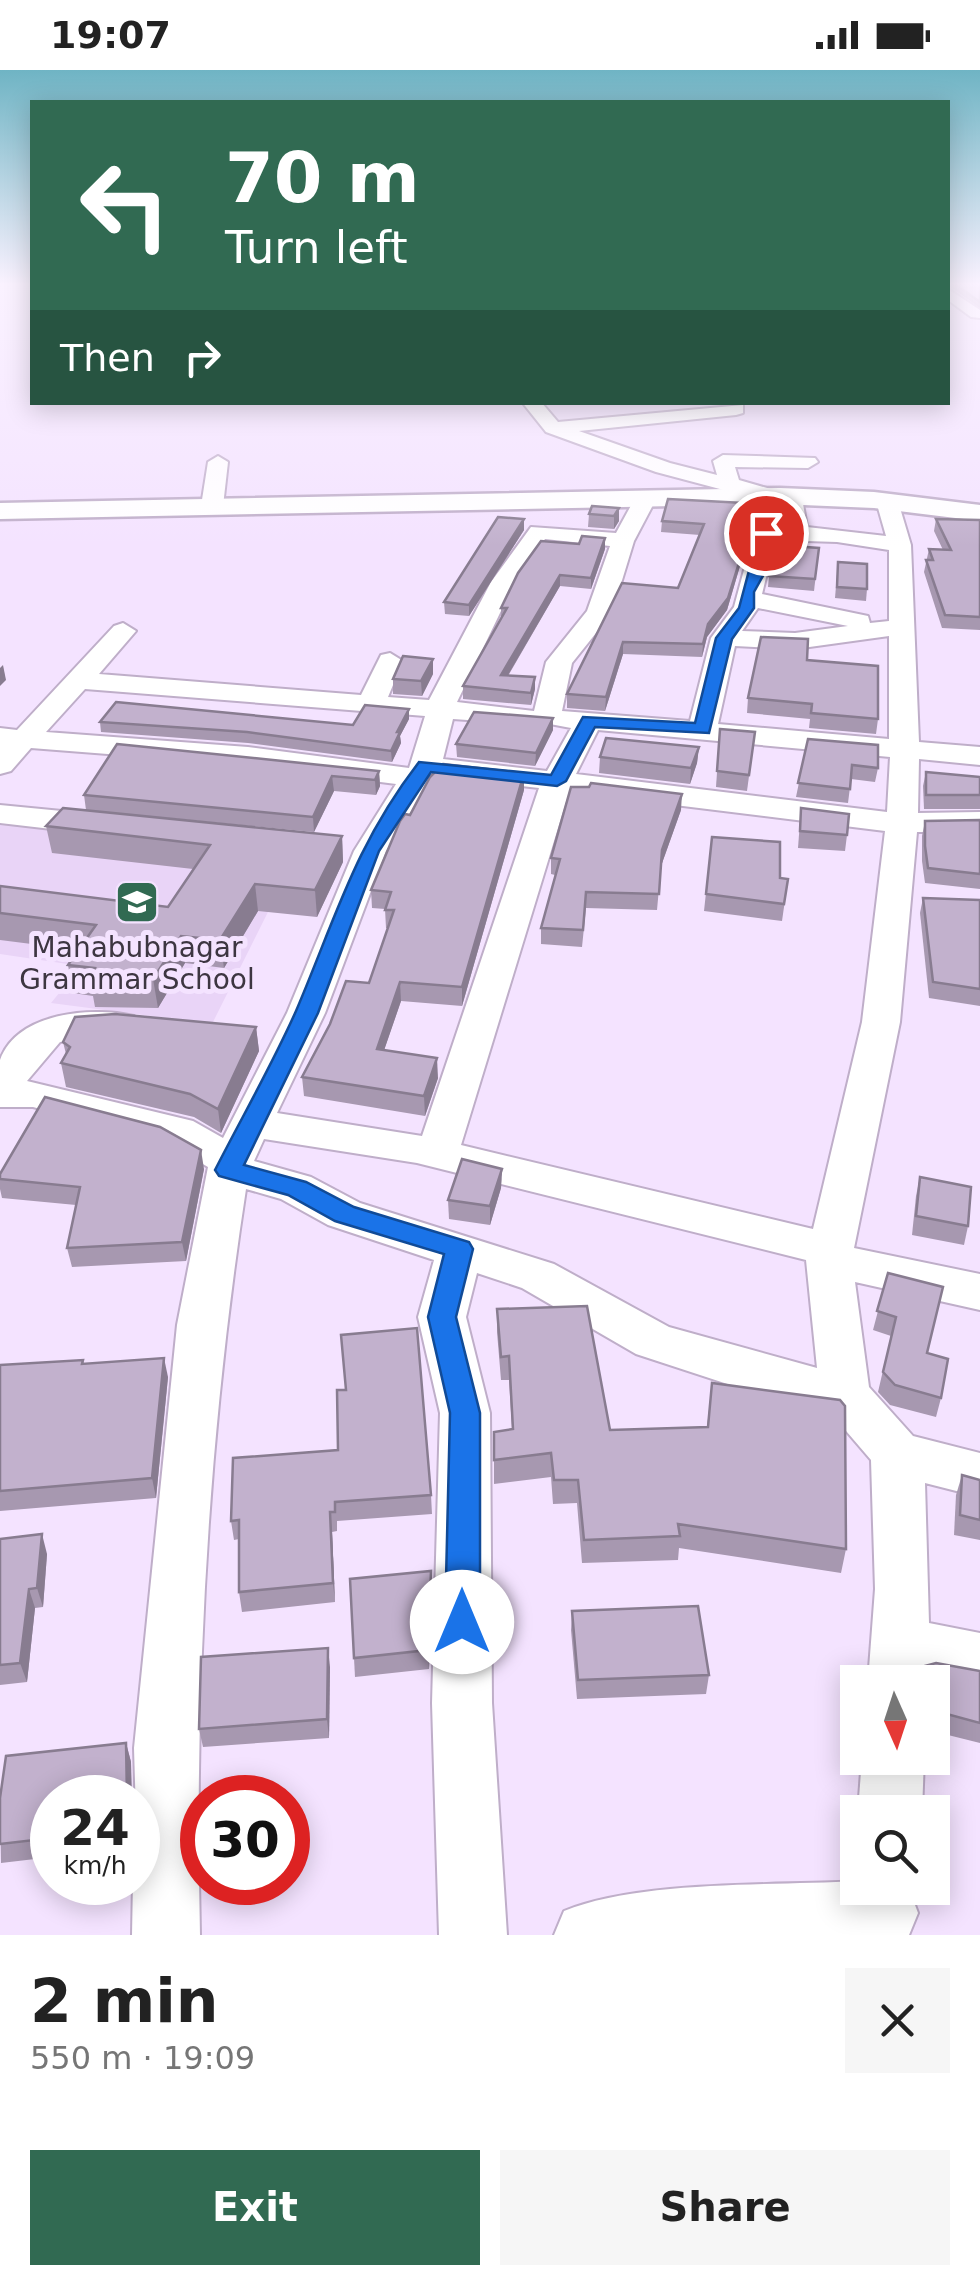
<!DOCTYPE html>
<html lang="en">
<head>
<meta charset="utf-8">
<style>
  :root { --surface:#fff; --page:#f6f6f6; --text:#222; --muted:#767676; --accent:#316a52 }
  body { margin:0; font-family:"DejaVu Sans",sans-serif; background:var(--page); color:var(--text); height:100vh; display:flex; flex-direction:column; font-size:38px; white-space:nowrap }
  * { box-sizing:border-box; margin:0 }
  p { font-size:32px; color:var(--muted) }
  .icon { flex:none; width:55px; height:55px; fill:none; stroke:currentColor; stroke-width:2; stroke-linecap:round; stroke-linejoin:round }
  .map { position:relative; height:1865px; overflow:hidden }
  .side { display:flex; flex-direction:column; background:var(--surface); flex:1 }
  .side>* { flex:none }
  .banner { position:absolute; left:30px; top:30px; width:920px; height:305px; border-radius:0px; box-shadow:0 5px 25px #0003; background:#316a52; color:#fff; overflow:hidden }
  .needle { width:65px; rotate:177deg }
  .fabs { position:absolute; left:840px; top:1595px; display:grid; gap:20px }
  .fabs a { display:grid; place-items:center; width:110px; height:110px; border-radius:0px; background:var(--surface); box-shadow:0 5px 25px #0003; font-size:50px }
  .speed { position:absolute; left:30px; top:1705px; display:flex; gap:20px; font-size:50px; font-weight:700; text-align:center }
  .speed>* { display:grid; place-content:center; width:130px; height:130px; border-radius:50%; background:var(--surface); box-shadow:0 5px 25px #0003; line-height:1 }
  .speed small { font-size:25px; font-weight:400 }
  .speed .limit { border:15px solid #d22; background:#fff; color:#111 }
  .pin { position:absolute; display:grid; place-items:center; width:85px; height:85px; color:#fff; margin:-42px; border:5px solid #fff; border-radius:50%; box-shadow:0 2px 10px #0007 }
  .me { position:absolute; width:110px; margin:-55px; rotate:0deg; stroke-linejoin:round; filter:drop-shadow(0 0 8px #0008) }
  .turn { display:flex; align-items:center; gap:35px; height:210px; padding:0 30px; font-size:45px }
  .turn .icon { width:130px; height:130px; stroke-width:2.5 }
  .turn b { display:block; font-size:70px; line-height:85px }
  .then { display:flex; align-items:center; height:95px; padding:0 30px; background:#0003; gap:20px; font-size:38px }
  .round { display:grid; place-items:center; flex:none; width:105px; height:105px; border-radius:0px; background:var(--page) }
  .headline { display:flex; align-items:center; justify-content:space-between; height:170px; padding:0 30px }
  h1 { font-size:60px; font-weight:800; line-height:75px }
  .button { display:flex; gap:20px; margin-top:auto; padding:20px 30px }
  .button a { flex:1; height:115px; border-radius:0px; background:var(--accent); color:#fff; font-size:40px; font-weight:800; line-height:115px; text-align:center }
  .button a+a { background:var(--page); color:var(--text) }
  .status { display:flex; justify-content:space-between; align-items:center; height:70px; padding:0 50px; background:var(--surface); direction:ltr }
  .status svg { height:28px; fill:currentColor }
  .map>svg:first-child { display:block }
  .built { fill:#e9d4f7 }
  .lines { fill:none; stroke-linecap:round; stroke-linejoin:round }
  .minor-casing { stroke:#bfaec9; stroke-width:4 }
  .major-casing { stroke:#bfaec9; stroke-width:5 }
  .minor { fill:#fff; fill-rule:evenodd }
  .major { fill:#fff; fill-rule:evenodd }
  .wall { fill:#a798b0 }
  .shaded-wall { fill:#887c90 }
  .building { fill:#c2b1cd; stroke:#887c90; stroke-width:2.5 }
  .route { fill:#1a73e8; stroke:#114b97; stroke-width:2.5 }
  .labels { text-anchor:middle; stroke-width:10; stroke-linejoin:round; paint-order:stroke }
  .poi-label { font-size:28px; fill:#3d3641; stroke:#f4e3ff }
</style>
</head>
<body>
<div class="status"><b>19:07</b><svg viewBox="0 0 49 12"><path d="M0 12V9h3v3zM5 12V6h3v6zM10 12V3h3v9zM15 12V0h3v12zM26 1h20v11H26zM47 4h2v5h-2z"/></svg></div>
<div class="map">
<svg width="980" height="1865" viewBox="0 0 980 1865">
  <rect width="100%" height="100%" fill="#f4e3ff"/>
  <polygon class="built" points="0,746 299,780 212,954 51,933 81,896 0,884"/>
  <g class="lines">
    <g class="minor-casing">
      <g id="minor">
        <polygon points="948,219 980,240 980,248 971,247 948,230"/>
        <path d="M522,332H541L558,352L743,335V343L736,345L579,361L670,393L717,405L713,391L723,385L815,388L818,392L808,398L735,397L739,410L802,428L807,457L886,466L878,438L889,432L900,438L911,475L919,672L980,677V695L919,689L918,743L980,742V762H917L900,952L854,1178L980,1204V1240L855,1212L869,1317L913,1366L980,1383V1427L925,1413L929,1553L980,1563V1619L927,1607L926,1612H868L875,1519L871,1390L829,1341L767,1327L636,1284L522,1218L477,1203L466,1247L490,1343L492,1633L507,1865H439L432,1633L440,1343L418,1247L434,1190L328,1155L281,1129L246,1119C208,1365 194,1616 200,1865H132L133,1812H138L134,1678L177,1255L208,1097L165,1072L33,1037H0C0,1024 0,1002 0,990C17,942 93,936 134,946L139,954L134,962L60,972L27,1011L193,1051L223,1068L287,943L354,781L396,714L248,695L31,678L11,701L0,704V658L17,660L114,556L123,553L136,561L99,604L361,625L381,585L390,583L403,591L388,627L429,630L491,512L531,457L616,463L634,430L642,429L653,435L634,471L612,543L572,593L562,641L690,651L711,568L734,537L754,463L765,456L785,457L784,436L656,402L546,362ZM545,469L610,476L587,541L546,592L534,641L457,632L515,512ZM775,470L837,472L889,480V551L870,553L868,546L762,524ZM758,538L848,556L795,563L742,561ZM889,566V669L718,654L735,576L795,579ZM85,619L425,646L409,698L248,677L46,662ZM453,649L523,654L534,651L571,658L547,701L443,689ZM598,660L890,687L887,742L576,704ZM434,706L539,718L422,1066L277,1043L325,943L386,781ZM569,722L885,761L862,952L813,1159L461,1075ZM264,1069L417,1093L806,1190L817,1298L669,1257L554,1194L360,1133L311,1107L254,1091Z"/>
        <polygon points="218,386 228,392 223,436 212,442 201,436 208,392"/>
        <polygon points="0,735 103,745 119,755 103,765 0,753"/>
        <polygon points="862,1688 924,1688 922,1742 858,1742"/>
        <path d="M858,1811V1818L909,1819L918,1843L909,1865H554L564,1841C641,1810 773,1816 858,1811Z"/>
      </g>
    </g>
    <g class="major-casing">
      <polygon id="major" points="780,418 874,422 980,435 980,451 874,438 780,434 0,449 0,433"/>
    </g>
    <use href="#minor" class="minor"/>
    <use href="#major" class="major"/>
  </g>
  <g class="wall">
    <polygon points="948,214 980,214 980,238 948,215"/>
    <polygon points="782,435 779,453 763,453 750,462 727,540 707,567 702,587 623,584 605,641 567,638 567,624 678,518 700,465 661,462 662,451"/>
    <polygon points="619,438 619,451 614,459 588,457 589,444"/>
    <polygon points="524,449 524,460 469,546 445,544 444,532"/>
    <polygon points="936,449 980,450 980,560 942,558 924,502 929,479 943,480 934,461"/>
    <polygon points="819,478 814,521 768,517 769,506"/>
    <polygon points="605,479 591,519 560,516 508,606 535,619 531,635 463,629 463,616 501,549 501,538"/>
    <polygon points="838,492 867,519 866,531 835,528"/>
    <polygon points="807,590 878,649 876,664 809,658 810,649 747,643 748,628"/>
    <polygon points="433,604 422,626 393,624 393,609"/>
    <polygon points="553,648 553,660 535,696 457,687 456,674"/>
    <polygon points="409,649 400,666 401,673 392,692 248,673 101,662 100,652 353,655"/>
    <polygon points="720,659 755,662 747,721 716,717"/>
    <polygon points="808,669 878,698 875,712 851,709 848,733 796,727"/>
    <polygon points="699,677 697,693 690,714 599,703 600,687"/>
    <polygon points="379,701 380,716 376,725 334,721 314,762 86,740 84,725"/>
    <polygon points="926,702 980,707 980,739 924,739 923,716"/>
    <polygon points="524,703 524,720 462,936 401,931 384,980 438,1008 425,1046 304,1026 302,1007 369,913 388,858 386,858 385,839 372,838 371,820 410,745"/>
    <polygon points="801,738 847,765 845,781 798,778"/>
    <polygon points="681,740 661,796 657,840 586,838 582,877 541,874 541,858 555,805 551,804 551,788"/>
    <polygon points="980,750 980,819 925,813 922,791 922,766 925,751"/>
    <polygon points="46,756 342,766 343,792 317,847 258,841 224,898 185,893 158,938 95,937 93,926 73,923 68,895 79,880 0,870 0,816 168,837 193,799 52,783"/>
    <polygon points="712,767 780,808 788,809 782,851 704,841"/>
    <polygon points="923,828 980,830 980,936 929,928 920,843"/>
    <polygon points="256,957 259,981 221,1063 194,1047 66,1017 61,993 66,984 63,972"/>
    <polygon points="204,1099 186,1191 72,1197 67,1178 76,1135 2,1128 0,1119 0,1109"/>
    <polygon points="502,1099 501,1118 490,1155 449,1149 448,1130"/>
    <polygon points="920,1107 968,1156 964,1175 912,1165 916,1126"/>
    <polygon points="888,1203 927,1283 941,1328 936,1347 890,1335 878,1322 891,1266 873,1260"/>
    <polygon points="497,1239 610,1360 707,1357 712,1313 846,1479 841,1503 679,1478 678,1490 582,1493 577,1433 553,1434 551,1407 494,1414 494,1362 512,1359 509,1310 501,1310 497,1262"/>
    <polygon points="83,1294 168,1307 156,1428 0,1441 0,1295"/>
    <polygon points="233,1388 431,1425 432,1444 337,1451 337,1461 332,1462 335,1532 242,1542 239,1522 239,1469 234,1470 231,1451"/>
    <polygon points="962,1405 980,1410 980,1470 954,1465 956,1425"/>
    <polygon points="0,1469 47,1484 43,1537 35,1538 27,1612 0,1615"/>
    <polygon points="431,1520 429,1599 355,1607 354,1588"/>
    <polygon points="572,1541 709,1605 706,1624 577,1629 571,1560"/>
    <polygon points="330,1597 329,1668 203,1677 199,1659"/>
    <polygon points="921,1597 980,1601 980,1673 932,1661 932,1612 917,1612"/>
    <polygon points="126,1673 131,1692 52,1728 52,1787 1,1793 0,1728"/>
  </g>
  <g class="shaded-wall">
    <polygon points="619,438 619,451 614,459 614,446"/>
    <polygon points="764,442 763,453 750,462 727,540 707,567 702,587 703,574 708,554 752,451"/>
    <polygon points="524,449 524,460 469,546 469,535"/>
    <polygon points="605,468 605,479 591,519 591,508"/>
    <polygon points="560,505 560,516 501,617 501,605"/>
    <polygon points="623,572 623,584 605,641 606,627"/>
    <polygon points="433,589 433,604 422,626 421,611"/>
    <polygon points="3,595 6,610 0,616 0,598"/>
    <polygon points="535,607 535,619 531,635 531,623"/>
    <polygon points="409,639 409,649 400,666 401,673 392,692 391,681 397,662"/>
    <polygon points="553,648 553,660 535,696 536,683"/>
    <polygon points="699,677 697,693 690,714 691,698"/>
    <polygon points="379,701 380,716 376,725 375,710"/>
    <polygon points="524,703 524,720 462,936 462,917"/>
    <polygon points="332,706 334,721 314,762 313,747"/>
    <polygon points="682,724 681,740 661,796 662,780"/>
    <polygon points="342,766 343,792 317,847 315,820"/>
    <polygon points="255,814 258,841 224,898 220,870"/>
    <polygon points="181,866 185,893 158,938 153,909"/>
    <polygon points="400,912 401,931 378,998 377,979"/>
    <polygon points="256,957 259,981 221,1063 218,1039"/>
    <polygon points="437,988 438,1008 425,1046 424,1026"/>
    <polygon points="201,1080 204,1099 186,1191 182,1172"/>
    <polygon points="502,1099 501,1118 490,1155 490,1136"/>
    <polygon points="164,1288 168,1307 156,1428 152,1408"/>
    <polygon points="330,1442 332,1462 335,1532 333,1513"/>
    <polygon points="42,1464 47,1484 43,1537 37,1518"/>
    <polygon points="431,1501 431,1520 429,1599 428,1580"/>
    <polygon points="29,1519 35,1538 27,1612 20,1593"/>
    <polygon points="328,1578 330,1597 329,1668 327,1649"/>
    <polygon points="126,1673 131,1692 132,1728 127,1728"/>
  </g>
  <g class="building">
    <polygon points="955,214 980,214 980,232"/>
    <polygon points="668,429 782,435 781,442 764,442 752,451 728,528 708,554 703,574 623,572 606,627 567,624 622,513 678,518 704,454 662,451"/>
    <polygon points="592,436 619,438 614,446 589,444"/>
    <polygon points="498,447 524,449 469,535 444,532"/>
    <polygon points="936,449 980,450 980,547 945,545 926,490 933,490 929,479 951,480"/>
    <polygon points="582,466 605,468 591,508 560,505 501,605 535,607 531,623 463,616 507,538 501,538 518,503 541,471 579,474"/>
    <polygon points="776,475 819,478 815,509 769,506"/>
    <polygon points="838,492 867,494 867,519 837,517"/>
    <polygon points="761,567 808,569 807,590 878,596 878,649 811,643 812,634 748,628"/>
    <polygon points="403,586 433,589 421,611 393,609"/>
    <polygon points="116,632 353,655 365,635 409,639 397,662 400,662 391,681 247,662 100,652"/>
    <polygon points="474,642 553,648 536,683 456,674"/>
    <polygon points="720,659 755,662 749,705 717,701"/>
    <polygon points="606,668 699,677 691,698 600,687"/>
    <polygon points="808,669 878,675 878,698 852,695 850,719 798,713"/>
    <polygon points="117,674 379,701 375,710 332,706 313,747 84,725"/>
    <polygon points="443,694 524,703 462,917 400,912 377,979 437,988 424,1026 302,1007 330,954 346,911 369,913 394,840 385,840 391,822 371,820 400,751 405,744 410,745 430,707"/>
    <polygon points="926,702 980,707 980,725 926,725"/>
    <polygon points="591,713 682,724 662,780 659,824 586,822 583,860 541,858 560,789 551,788 571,717 589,717"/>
    <polygon points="63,738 342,766 315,820 255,814 220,870 181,866 153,909 90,909 95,898 68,895 96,855 0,843 0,816 168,837 210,775 46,756"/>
    <polygon points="801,738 849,744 847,765 800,761"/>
    <polygon points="980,750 980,804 928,798 925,776 925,751"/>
    <polygon points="712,767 780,772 780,808 788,809 784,834 706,824"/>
    <polygon points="923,828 980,830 980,919 933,912"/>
    <polygon points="115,944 256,957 218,1039 190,1024 61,993 70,977 63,972 75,947"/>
    <polygon points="45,1027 160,1057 201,1080 182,1172 67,1178 80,1117 0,1109 0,1104"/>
    <polygon points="462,1089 502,1099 490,1136 448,1130"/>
    <polygon points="920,1107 971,1117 968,1156 916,1146"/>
    <polygon points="888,1203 943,1217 927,1283 948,1289 941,1328 895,1315 883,1302 896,1247 877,1241"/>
    <polygon points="587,1236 610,1360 708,1357 712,1313 840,1330 845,1336 846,1479 678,1454 680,1466 584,1470 578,1410 554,1410 551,1383 494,1390 494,1362 513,1359 509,1286 501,1287 497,1239"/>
    <polygon points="417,1258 431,1425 335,1432 335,1442 330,1442 333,1513 239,1522 239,1450 231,1451 233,1388 338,1380 337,1320 346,1320 341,1265"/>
    <polygon points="164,1288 152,1408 0,1421 0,1295 83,1290 82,1294"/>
    <polygon points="962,1405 980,1410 980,1450 960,1445"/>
    <polygon points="42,1464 37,1518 29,1519 20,1593 0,1595 0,1469"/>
    <polygon points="431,1501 428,1580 354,1588 350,1509"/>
    <polygon points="698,1536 709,1605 578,1610 572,1541"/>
    <polygon points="328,1578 327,1649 199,1659 201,1587"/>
    <polygon points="936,1593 980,1601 980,1653 932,1640 932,1612 920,1612 921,1597"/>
    <polygon points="126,1673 127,1728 52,1728 52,1768 0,1774 0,1728 6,1686"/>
  </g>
  <linearGradient id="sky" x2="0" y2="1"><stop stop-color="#6fb4c4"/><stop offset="0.45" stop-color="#faf2ff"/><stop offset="1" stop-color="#faf2ff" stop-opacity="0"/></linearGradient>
  <rect width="980" height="476" fill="url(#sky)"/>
  <path class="route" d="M766,459L772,463L764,504L754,522V538L732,569L709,663L595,657L566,711L557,716L431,702L379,781L318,943L244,1095L306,1112L354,1137L469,1172L473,1179L456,1247L480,1343V1552L475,1564L462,1569L450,1564L445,1552L450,1343L428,1247L444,1184L335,1151L288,1125L219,1106L215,1100C242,1047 272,995 296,941C336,847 355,775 419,692L551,705L583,647L695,653L716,568L739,538L759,463Z"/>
  <defs>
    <g id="school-square" transform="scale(2.25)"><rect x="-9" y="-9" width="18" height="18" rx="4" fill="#316a52" stroke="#f4e3ff"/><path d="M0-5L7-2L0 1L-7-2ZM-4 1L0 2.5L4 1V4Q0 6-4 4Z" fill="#fff"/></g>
  </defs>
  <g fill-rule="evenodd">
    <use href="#school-square" x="137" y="832"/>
  </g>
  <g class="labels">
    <g class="poi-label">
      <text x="137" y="887">Mahabubnagar<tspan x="137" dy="32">Grammar School</tspan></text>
    </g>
  </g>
</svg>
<div class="fabs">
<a><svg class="needle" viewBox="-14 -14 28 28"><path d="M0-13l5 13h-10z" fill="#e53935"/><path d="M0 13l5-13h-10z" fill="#767676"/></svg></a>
<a><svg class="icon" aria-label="search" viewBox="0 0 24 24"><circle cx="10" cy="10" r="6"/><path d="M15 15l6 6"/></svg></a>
</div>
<div class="speed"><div>24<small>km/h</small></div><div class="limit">30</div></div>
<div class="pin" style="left:766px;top:463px;background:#d93025"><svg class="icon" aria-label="arrive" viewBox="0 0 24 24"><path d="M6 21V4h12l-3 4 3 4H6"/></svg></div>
<svg class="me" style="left:462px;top:1552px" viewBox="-20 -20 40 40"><circle r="19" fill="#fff"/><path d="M0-13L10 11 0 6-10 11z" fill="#1a73e8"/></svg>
<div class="banner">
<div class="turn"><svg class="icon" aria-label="left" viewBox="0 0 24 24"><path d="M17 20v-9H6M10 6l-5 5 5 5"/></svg><div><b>70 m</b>Turn left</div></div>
<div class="then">Then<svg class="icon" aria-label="right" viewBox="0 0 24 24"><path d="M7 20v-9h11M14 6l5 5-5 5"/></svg></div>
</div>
</div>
<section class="side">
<div class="headline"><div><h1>2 min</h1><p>550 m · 19:09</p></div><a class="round"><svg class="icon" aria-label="close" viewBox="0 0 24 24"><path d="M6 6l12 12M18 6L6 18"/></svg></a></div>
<div class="button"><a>Exit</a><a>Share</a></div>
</section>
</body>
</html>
